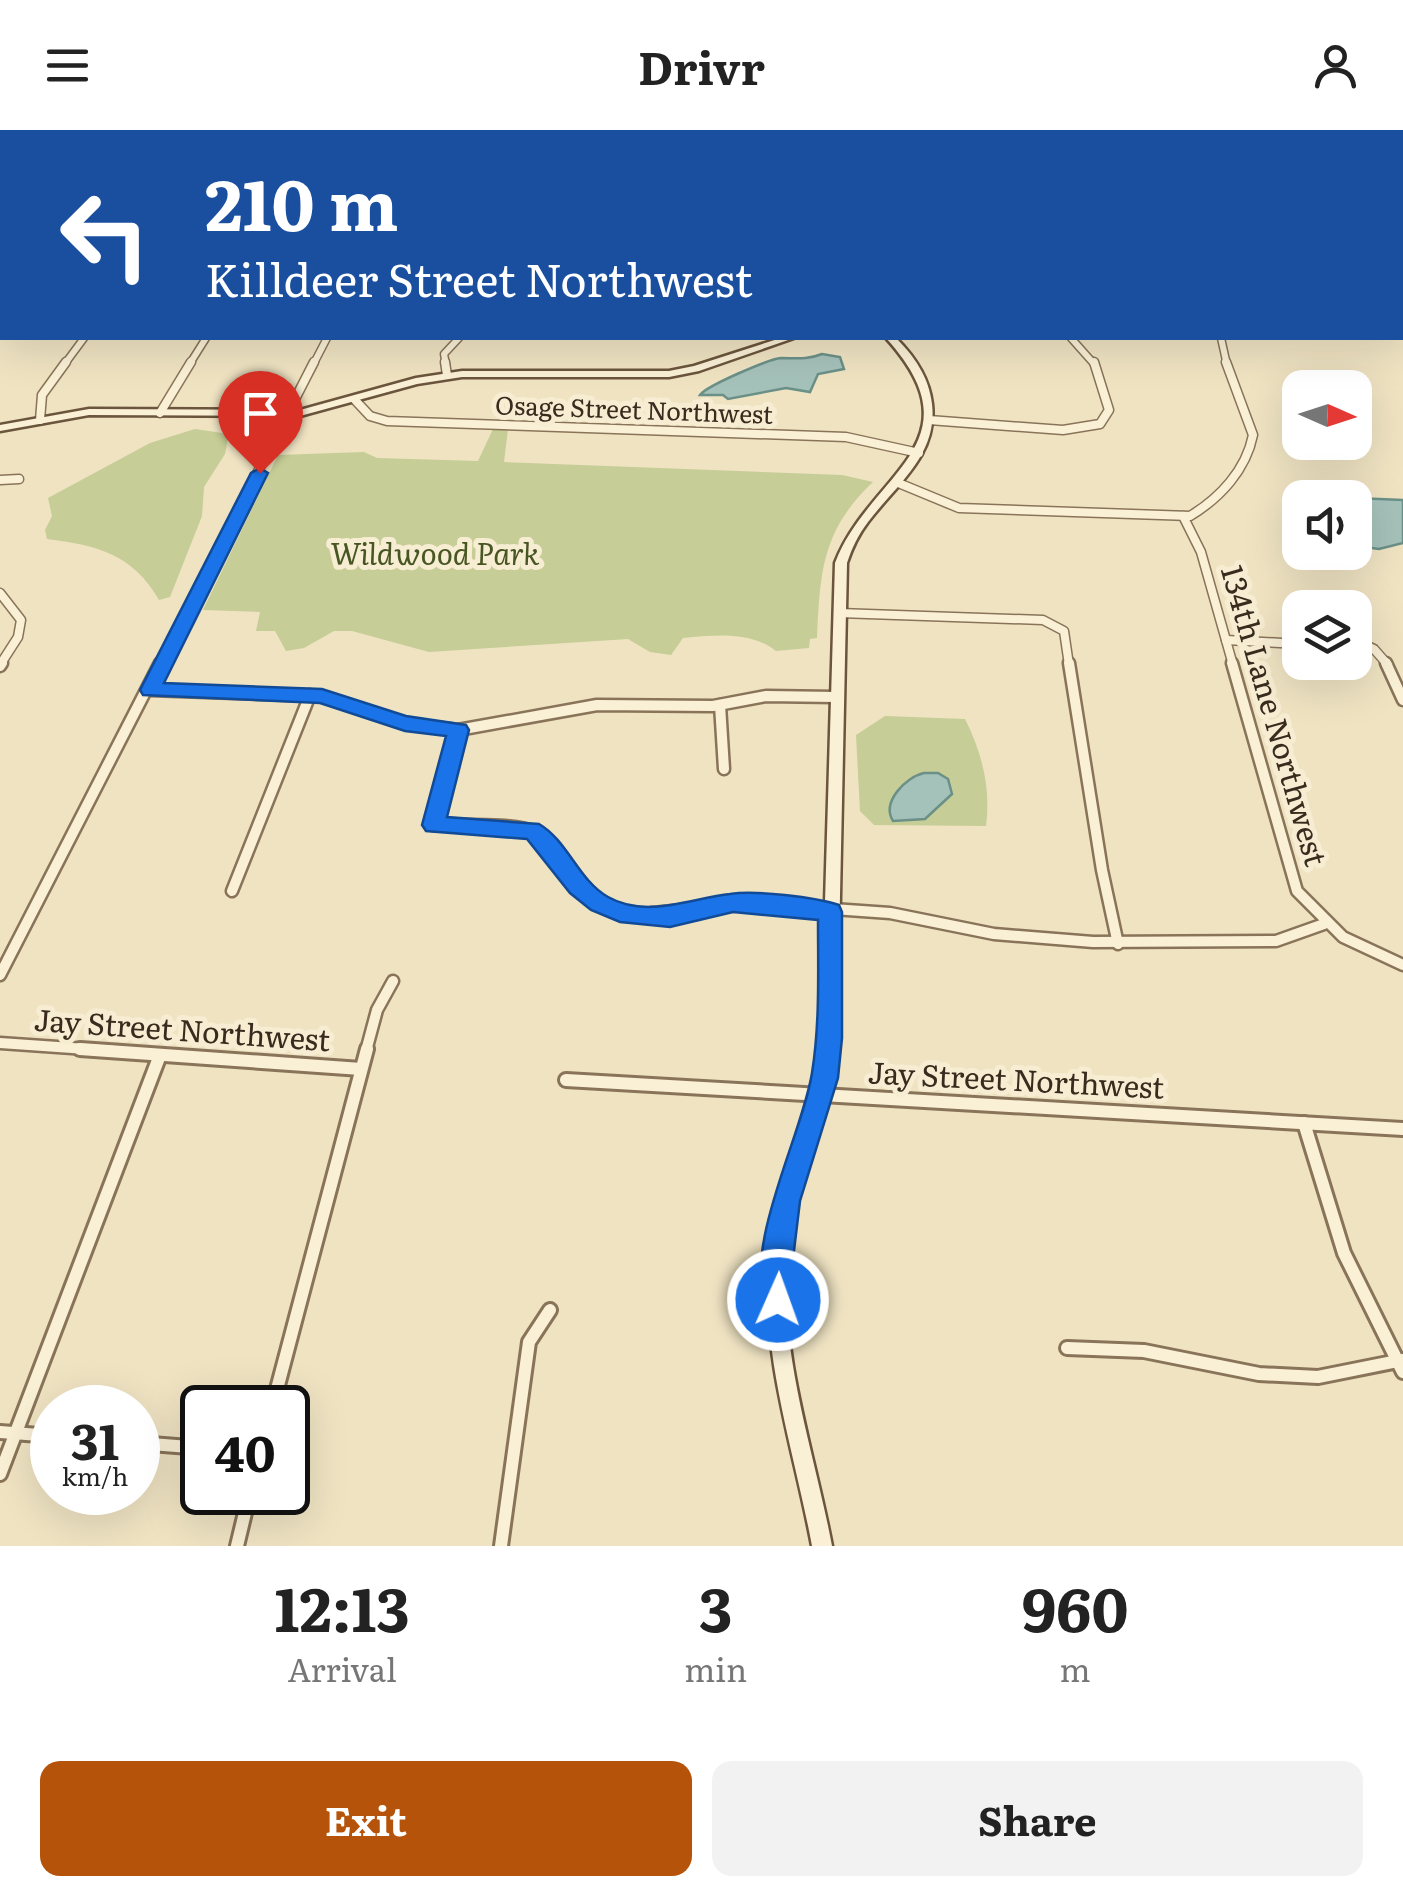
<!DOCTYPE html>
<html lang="en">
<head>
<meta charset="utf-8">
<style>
  :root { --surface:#fff; --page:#f2f2f2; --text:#222; --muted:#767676; --accent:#b45309 }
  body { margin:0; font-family:Literata,serif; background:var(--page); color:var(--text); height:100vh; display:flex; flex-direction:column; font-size:38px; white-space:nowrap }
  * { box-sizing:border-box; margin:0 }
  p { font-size:32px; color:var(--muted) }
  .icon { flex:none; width:55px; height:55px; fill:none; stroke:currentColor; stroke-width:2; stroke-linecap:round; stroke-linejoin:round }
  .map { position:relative; height:1416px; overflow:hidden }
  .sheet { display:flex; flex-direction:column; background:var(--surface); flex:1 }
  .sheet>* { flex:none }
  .guide { position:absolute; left:0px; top:0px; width:1405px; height:210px; box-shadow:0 10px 40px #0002; background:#1a4fa0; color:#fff; overflow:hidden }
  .needle { width:65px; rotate:93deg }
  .controls { position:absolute; left:1282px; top:240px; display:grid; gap:20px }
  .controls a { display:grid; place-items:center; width:90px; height:90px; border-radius:20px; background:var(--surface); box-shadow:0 10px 40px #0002; font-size:50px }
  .speed { position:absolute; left:30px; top:1255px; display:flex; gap:20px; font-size:50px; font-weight:700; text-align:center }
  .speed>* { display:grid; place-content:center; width:130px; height:130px; border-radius:50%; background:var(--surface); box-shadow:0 10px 40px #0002; line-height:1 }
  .speed small { font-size:25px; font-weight:400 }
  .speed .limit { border:5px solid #111; border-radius:15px; background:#fff; color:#111 }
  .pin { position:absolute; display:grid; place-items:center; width:85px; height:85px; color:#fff; margin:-102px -42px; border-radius:50% 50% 50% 0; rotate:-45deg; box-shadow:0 0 10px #0007 }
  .pin .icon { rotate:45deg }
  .me { position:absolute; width:110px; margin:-55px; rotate:2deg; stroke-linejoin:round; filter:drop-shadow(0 0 8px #0008) }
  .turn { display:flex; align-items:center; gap:35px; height:210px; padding:0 40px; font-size:45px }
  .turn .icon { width:130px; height:130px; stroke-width:2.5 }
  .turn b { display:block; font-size:70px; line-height:85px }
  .eta { display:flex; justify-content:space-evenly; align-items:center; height:170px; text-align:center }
  .eta b { font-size:60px; font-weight:700; line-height:70px }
  .button { display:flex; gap:20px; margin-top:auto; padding:20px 40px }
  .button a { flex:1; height:115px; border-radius:20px; background:var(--accent); color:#fff; font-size:40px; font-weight:700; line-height:115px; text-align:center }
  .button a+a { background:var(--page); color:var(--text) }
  header { display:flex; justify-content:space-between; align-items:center; height:130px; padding:0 40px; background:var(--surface); font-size:45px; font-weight:700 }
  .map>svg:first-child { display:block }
  .green { fill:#c6cd96 }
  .water { fill:#a5c2ba; stroke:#6b9088; stroke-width:2.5 }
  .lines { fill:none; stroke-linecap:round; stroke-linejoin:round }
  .stream { stroke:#6b9088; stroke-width:2.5 }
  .street-far3-casing { stroke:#897459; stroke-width:9 }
  .street-far2-casing { stroke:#897459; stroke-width:11 }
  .street-far1-casing { stroke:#897459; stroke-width:15 }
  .street-casing { stroke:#897459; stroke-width:18 }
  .secondary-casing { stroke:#6b553c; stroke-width:5 }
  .street-far3 { stroke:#faf0d6; stroke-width:6 }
  .street-far2 { stroke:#faf0d6; stroke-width:8 }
  .street-far1 { stroke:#faf0d6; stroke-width:10 }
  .street { stroke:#faf0d6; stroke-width:12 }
  .secondary { fill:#faf0d6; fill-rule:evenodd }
  .route { fill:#1a73e8; stroke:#114b97; stroke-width:2.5 }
  .labels { text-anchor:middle; stroke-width:10; stroke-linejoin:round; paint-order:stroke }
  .far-street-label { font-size:25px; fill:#392b1d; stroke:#f6edd2 }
  .park-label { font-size:30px; font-style:italic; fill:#485623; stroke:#f6edd2 }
  .street-label { font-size:30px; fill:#392b1d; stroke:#f6edd2 }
</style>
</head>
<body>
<header><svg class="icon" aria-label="menu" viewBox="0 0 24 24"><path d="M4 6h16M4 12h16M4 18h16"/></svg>Drivr<svg class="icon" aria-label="person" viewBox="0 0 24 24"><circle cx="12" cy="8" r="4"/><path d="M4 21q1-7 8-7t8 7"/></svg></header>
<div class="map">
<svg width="1403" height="1416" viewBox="0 0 1403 1416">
  <rect width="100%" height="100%" fill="#efe3c2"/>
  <g class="green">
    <path d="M195,299L229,304L225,324L204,357L202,386L170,467L159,470C133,424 96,415 47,409L45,400L52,386L48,368L150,313Z"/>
    <path d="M493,299H508L504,332L842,345L873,352C822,400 820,442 817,508L810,509L809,518L776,521C751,501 715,505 683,508L671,525L650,522L628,509L429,522L352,501H334L304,518L286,521L275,501H256L260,482L203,480L278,325L364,322L377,328L478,331Z"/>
    <path d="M885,586L965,589C982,623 991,658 986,696L874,695L860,681L856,605Z"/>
  </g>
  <g class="water">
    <path d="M822,224L840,227L844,239L818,244L810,262L786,258L728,269L723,265H700C706,256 769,229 781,228C796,228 807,230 822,224Z"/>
    <polygon points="1355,368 1403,370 1403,413 1379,419 1355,416"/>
    <path d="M924,643H938L948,649L952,664L925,689L893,691C881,672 906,647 924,643Z"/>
  </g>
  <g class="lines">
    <polyline class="stream" points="575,0 579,2"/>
    <g class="street-far3-casing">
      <g id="street-far3">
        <polyline points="1127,0 1134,2"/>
        <polyline points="1071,208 1095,235"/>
        <polyline points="1221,208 1227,235"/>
        <polyline points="64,235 84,208"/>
        <polyline points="189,235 206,208"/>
        <polyline points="313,235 327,208"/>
        <polyline points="446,235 444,224 459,208"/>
      </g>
    </g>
    <g class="street-far2-casing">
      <g id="street-far2">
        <polyline points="445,232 447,245"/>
        <polyline points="355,270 370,286 387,291 846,307 919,323"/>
        <polyline points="160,283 191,232"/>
        <polyline points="40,290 42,265 66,232"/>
        <polyline points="929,290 1063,300 1100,294 1109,280 1094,232"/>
        <polyline points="0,350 19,349"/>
        <path d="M896,352L959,378L1190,386C1220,368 1246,340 1253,305L1226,232"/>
        <polyline points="1183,386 1201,422 1233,535"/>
        <polyline points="0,463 21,490 18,507 0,535"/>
        <polyline points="839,483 1043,490 1064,501 1069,535"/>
        <polyline points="1226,510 1300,514"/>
        <polyline points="1355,510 1374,519 1388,535"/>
        <polyline points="159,535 314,232"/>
      </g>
    </g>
    <g class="street-far1-casing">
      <g id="street-far1">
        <polyline points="1069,533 1102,740 1118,814"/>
        <polyline points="1232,533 1297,761 1343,807 1403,835"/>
        <polyline points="1386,533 1403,570"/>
        <polyline points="0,536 2,533"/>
        <polyline points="150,560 321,566 405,594 458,600 597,575 713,576 766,566 836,567"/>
        <polyline points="720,575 724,639"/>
        <path d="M458,600L433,695C457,696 515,692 534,702C577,725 572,770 634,785L749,773L890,783L994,804L1093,812L1276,811L1324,794"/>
        <polyline points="232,761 310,565"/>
        <polyline points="0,845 160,533"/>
        <polyline points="0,913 115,921"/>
        <polyline points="366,921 377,880 393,851"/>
      </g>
    </g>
    <g class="street-casing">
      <g id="street">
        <polyline points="80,919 361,939"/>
        <polyline points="566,950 1403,999"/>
        <polyline points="1304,993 1344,1123 1403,1242"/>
        <polyline points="1067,1218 1144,1221 1259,1244 1318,1247 1403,1230"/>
        <polyline points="272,1278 367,919"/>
        <polyline points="0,1302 52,1306"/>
        <polyline points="138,1313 202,1318"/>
        <polyline points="0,1344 160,925"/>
        <polyline points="237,1416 250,1362"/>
        <polyline points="501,1416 529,1212 550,1180"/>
      </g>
    </g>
    <g class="secondary-casing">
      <g id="secondary">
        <polygon points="837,0 845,0 845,2 838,2"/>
        <polygon points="781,208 794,208 699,241 669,247 462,247 417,254 300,286 89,285 0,301 0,295 89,279 300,280 416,248 462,241 669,241 694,236"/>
        <path d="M886,208H896C914,226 929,247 932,274C938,325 896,355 868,392C858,405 852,418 847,433L837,908C825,986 789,1060 786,1138C782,1233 815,1325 832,1416H812C795,1324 763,1232 768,1138C773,1059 809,986 821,908L835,433C869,343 982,314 886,208Z"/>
      </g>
    </g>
    <use href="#street-far3" class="street-far3"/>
    <use href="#street-far2" class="street-far2"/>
    <use href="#street-far1" class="street-far1"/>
    <use href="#street" class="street"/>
    <use href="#secondary" class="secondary"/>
  </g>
  <path class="route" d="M260,338L268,343L164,553L322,559L406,586L466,595L469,600L447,687L539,694C568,711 578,750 608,767C647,789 691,768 730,764C755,760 815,767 839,775L842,782V908L838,948L800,1071L792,1137V1170L788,1180L778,1184L767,1180C741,1117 802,1007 812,943C820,893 818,841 818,790L733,782L670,797L620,792L591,780L570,763L527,709L426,701L422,695L446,606L405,601L320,573L143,565L140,560L251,343Z"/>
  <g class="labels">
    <g class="far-street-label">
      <text transform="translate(634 280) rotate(2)" y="9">Osage Street Northwest</text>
    </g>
    <g class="park-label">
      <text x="435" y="435">Wildwood Park</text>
    </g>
    <g class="street-label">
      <text transform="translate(1273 586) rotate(74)" y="10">134th Lane Northwest</text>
      <text transform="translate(182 901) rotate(4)" y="10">Jay Street Northwest</text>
      <text transform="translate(1016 951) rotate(3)" y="10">Jay Street Northwest</text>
    </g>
  </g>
</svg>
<div class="controls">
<a><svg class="needle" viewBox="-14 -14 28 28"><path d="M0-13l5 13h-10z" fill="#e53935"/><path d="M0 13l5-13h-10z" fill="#767676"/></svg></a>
<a><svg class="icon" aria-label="sound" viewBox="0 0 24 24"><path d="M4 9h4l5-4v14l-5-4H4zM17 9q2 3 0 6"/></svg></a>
<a><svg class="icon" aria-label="layers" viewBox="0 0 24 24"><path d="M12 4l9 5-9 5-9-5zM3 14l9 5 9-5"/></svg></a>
</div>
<div class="speed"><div>31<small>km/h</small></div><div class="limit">40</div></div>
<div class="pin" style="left:260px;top:343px;background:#d93025"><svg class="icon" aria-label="arrive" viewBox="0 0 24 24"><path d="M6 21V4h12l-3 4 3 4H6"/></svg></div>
<svg class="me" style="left:778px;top:1170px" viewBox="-20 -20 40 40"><circle r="17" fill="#1a73e8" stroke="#fff" stroke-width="3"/><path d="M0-11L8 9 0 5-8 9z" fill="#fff"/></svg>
<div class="guide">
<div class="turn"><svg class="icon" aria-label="left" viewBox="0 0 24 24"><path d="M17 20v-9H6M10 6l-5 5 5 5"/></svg><div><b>210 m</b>Killdeer Street Northwest</div></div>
</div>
</div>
<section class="sheet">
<div class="eta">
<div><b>12:13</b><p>Arrival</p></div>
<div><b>3</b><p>min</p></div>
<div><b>960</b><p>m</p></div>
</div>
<div class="button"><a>Exit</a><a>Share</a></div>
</section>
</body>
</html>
